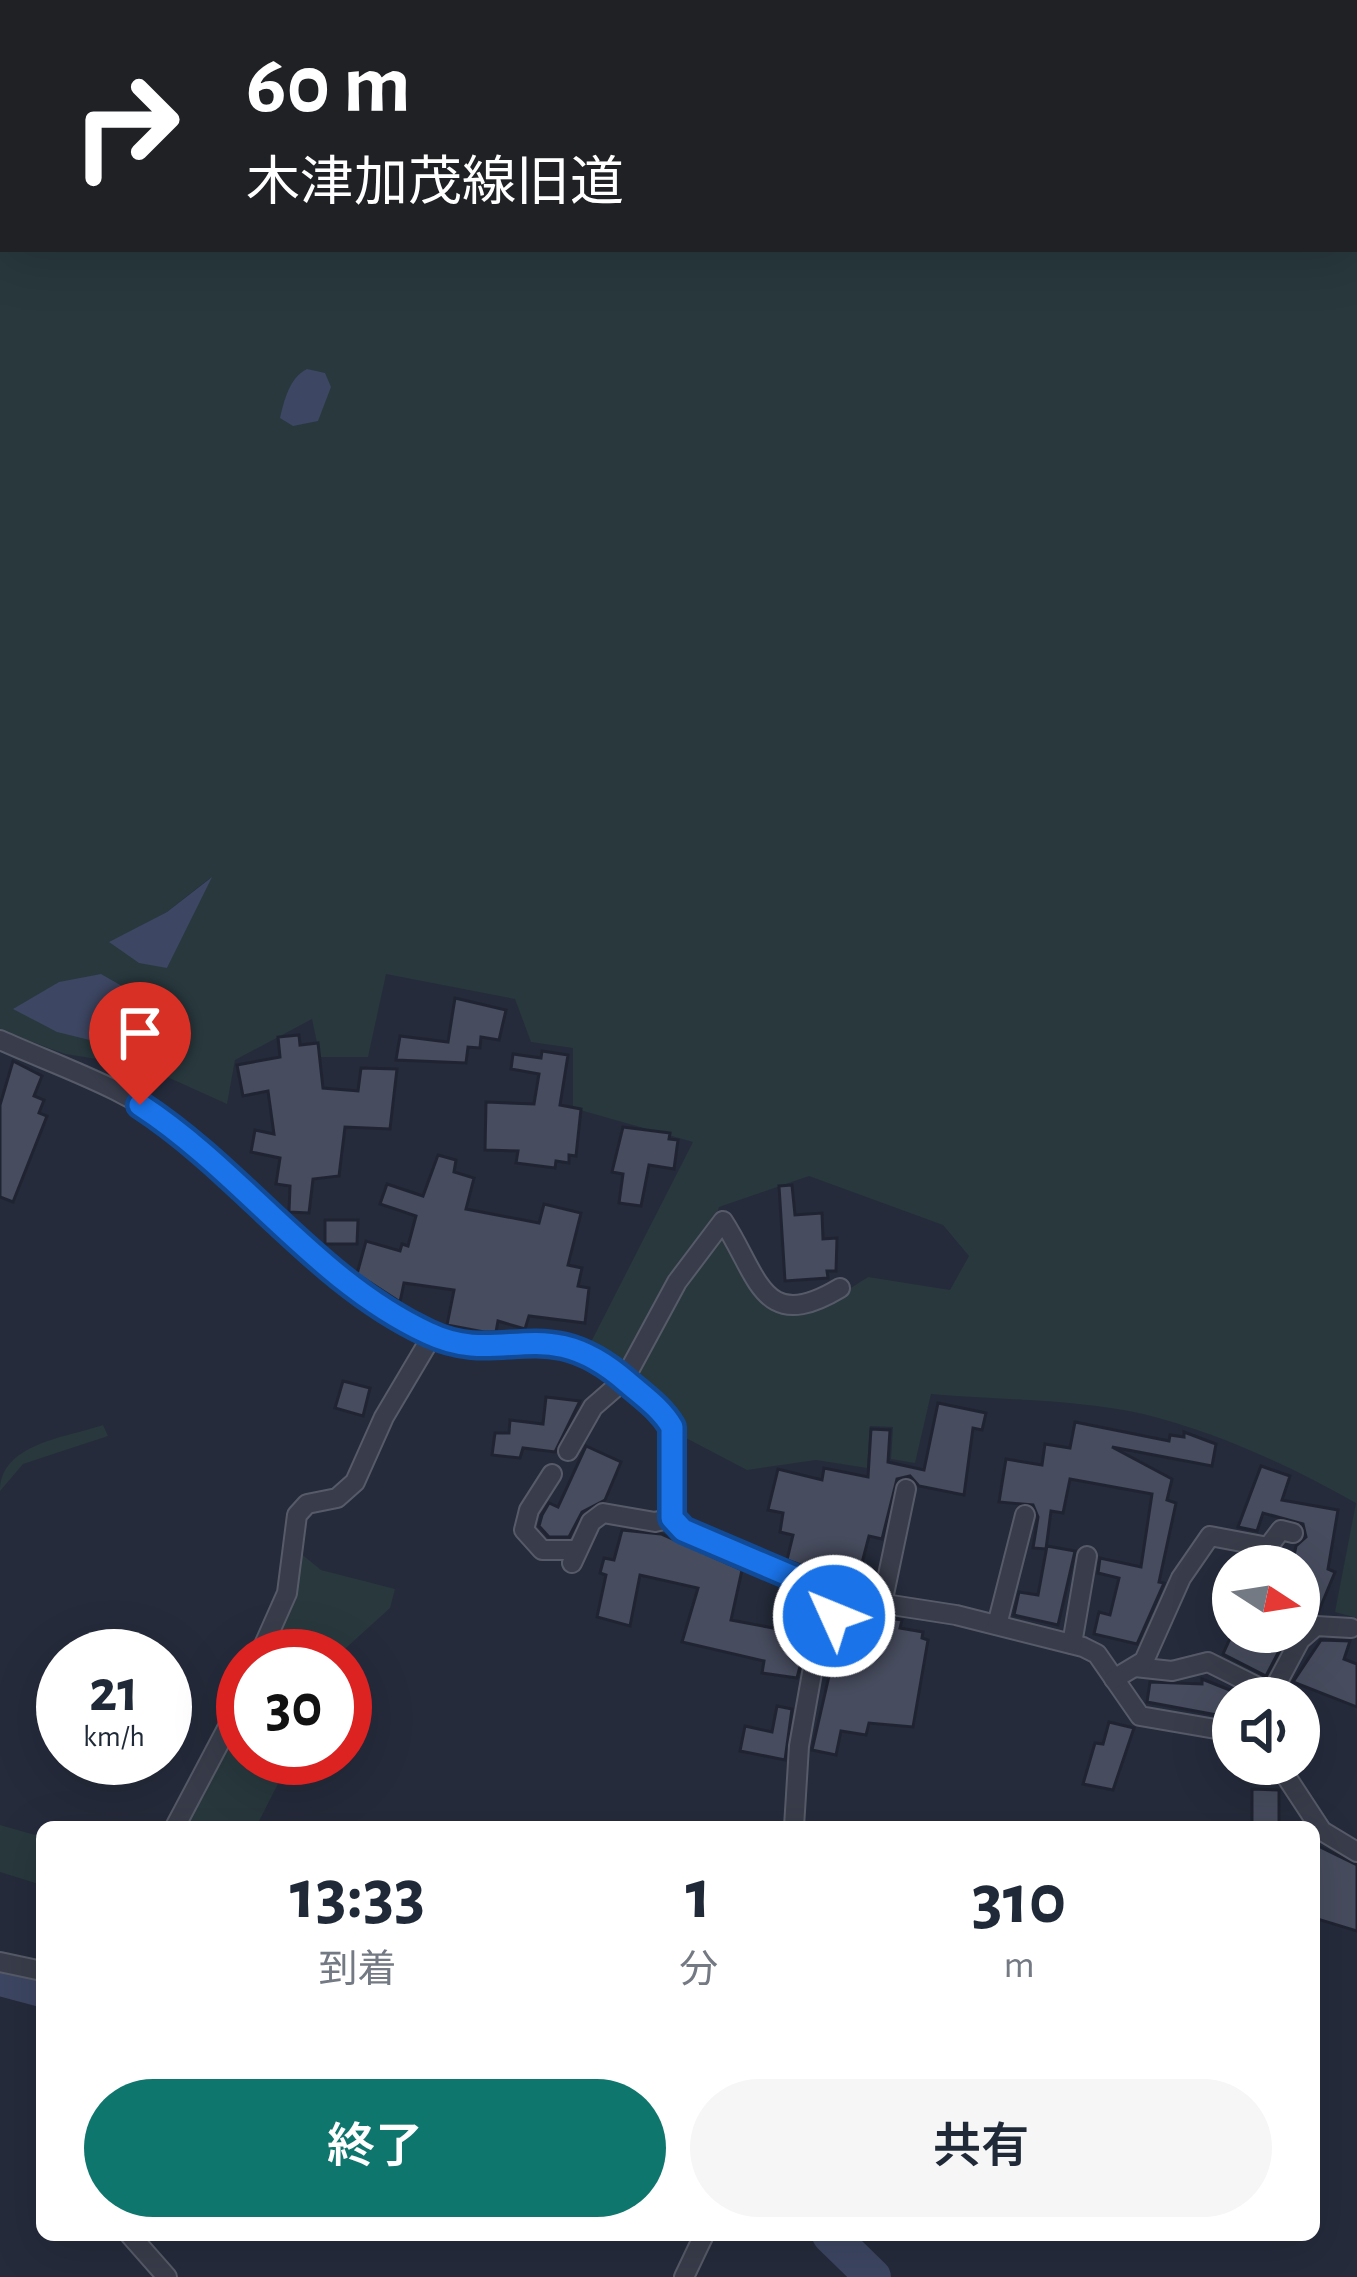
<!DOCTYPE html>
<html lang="ja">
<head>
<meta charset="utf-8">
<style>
  :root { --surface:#fff; --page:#f6f6f7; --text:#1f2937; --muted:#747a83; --accent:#0f766e }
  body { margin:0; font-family:"Alegreya Sans","Noto Sans JP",sans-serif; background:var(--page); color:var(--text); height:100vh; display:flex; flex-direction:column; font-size:45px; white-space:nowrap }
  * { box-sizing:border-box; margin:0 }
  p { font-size:39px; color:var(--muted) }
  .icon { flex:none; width:66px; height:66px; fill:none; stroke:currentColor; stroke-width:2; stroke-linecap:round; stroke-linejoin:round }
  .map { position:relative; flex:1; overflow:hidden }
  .side { position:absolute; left:36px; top:1821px; width:1284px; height:420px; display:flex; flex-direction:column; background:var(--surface); border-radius:18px; box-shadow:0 12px 48px #0002 }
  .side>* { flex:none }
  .guide { position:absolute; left:0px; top:0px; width:1359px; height:252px; box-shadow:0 12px 48px #0002; background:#202124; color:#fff; overflow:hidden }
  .needle { width:78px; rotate:102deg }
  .buttons { position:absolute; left:1212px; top:1545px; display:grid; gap:24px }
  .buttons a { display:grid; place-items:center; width:108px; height:108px; border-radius:50%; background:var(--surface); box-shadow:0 12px 48px #0002; font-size:60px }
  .speed { position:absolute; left:36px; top:1629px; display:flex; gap:24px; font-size:60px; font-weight:700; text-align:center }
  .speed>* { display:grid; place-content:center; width:156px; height:156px; border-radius:50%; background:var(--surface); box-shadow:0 12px 48px #0002; line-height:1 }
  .speed small { font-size:30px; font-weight:400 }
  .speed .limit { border:18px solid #d22; background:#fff; color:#111 }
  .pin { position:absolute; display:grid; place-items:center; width:102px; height:102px; color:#fff; margin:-123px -51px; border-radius:50% 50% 50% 0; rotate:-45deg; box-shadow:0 0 12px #0007 }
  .pin .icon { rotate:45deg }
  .me { position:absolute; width:132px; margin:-66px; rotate:314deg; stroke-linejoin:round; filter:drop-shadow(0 0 9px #0008) }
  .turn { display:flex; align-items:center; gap:42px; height:252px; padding:0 48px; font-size:54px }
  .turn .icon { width:156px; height:156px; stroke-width:2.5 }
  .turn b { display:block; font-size:84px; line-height:102px }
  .eta { display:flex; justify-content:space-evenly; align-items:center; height:204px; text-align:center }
  .eta b { font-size:72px; font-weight:600; line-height:84px }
  .button { display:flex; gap:24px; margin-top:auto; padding:24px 48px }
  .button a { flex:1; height:138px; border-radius:72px; background:var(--accent); color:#fff; font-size:48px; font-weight:600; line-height:138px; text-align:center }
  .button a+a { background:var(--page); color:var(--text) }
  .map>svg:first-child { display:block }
  .green { fill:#28383d; fill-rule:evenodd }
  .water { fill:#3d4662 }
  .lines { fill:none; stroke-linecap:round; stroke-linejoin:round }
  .river { stroke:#3d4662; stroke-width:36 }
  .building { fill:#474c5e; stroke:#202432; stroke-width:3 }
  .minor-casing { stroke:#575b69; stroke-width:22 }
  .minor { stroke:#393d4b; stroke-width:18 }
  .route-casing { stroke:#114b97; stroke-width:30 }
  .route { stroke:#1a73e8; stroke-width:21 }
</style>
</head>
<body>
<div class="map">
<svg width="1357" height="2277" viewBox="0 0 1357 2277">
  <rect width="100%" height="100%" fill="#252b3b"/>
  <g class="green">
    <path d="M0,0L678,3H3V249H1356V3H777L1357,0V1618L1335,1612L1356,1503C1290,1466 1217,1432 1143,1414C1076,1399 1000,1400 931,1394L915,1463L891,1459L893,1427L870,1426L867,1468L816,1460L747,1470L682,1436L673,1405L589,1346L693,1142L573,1108V1048L531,1042L515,999L386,974L368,1057H320L312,1019L235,1060L227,1104L143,1066L65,1054L0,1030ZM210,878L167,968L111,942L167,912ZM809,1176L943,1225L969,1256L950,1290L868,1277L813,1312L777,1310L756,1297L741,1257L715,1221L719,1207Z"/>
    <path d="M103,1425L108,1436L23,1464L0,1491C0,1444 64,1438 103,1425Z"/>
    <polygon points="294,1548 321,1570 395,1589 390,1608 337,1656 263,1656"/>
    <polygon points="243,1695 243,1758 270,1758 284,1772 256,1827 178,1827"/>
    <polygon points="0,1825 42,1837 42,1885 0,1872"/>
  </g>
  <g class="water">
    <path d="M307,369L325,373L331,387L318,421L293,426L280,418C284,400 290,377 307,369Z"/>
    <polygon points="212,877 167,968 139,963 109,942 167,912"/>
    <polygon points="101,974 141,997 162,1036 151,1055 57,1032 13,1009 59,982"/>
  </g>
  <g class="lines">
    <g class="river">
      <polyline points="0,1978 42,1989"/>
      <polyline points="830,2235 873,2277"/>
    </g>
  </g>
  <g class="building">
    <polygon points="455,998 506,1010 499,1040 481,1037 480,1048 468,1047 466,1063 396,1060 400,1036 448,1042"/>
    <polygon points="299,1035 300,1045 318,1043 323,1088 358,1091 361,1068 397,1069 390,1129 345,1127 339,1176 313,1179 309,1213 289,1212 290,1186 276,1184 280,1158 251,1152 255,1130 274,1134 268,1091 243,1096 237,1065 280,1057 278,1037"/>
    <polygon points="542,1051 568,1055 560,1105 581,1109 576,1156 569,1155 569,1163 556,1161 555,1168 516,1163 518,1151 485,1150 486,1102 534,1104 539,1074 511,1069 513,1054 541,1058"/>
    <polygon points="13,1061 42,1076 34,1096 44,1100 39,1113 47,1116 13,1202 0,1197 0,1105"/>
    <polygon points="623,1127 670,1133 669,1139 678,1140 674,1169 649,1165 641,1206 619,1203 623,1174 612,1172"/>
    <polygon points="438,1155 456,1160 454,1172 474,1178 466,1209 539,1223 544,1204 581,1213 568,1265 582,1268 578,1286 589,1288 585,1323 529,1316 525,1329 498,1321 496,1332 484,1332 447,1325 454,1290 404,1283 400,1302 357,1274 366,1241 400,1251 402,1244 408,1246 416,1216 380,1204 387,1184 423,1196"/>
    <polygon points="792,1185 795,1215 822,1213 823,1239 837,1238 836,1271 827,1271 828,1278 785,1281 779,1186"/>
    <polygon points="325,1220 358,1220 357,1244 325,1244"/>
    <polygon points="343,1381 370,1388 363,1416 335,1408"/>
    <polygon points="546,1397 580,1401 555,1452 523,1448 520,1458 492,1455 495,1433 509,1433 510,1420 543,1424"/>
    <polygon points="938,1403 986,1413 982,1430 973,1428 964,1495 919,1486 910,1476 897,1479 882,1539 869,1536 856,1586 787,1560 793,1535 780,1532 783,1513 768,1510 778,1469 822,1480 824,1468 868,1477 871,1429 890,1430 888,1462 924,1470"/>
    <polygon points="1075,1422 1169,1441 1170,1435 1184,1437 1184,1432 1216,1444 1212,1466 1112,1447 1172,1479 1167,1500 1176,1503 1159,1582 1164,1583 1137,1644 1094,1634 1099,1612 1110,1615 1119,1578 1098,1573 1100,1558 1141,1567 1152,1494 1070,1479 1063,1513 1051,1511 1046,1549 1033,1548 1038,1517 1033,1505 999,1502 1006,1459 1042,1465 1045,1444 1070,1448"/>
    <polygon points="586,1446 621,1462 605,1500 582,1512 569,1537 549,1537 539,1526 542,1515 549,1503 558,1507"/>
    <polygon points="1261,1466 1290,1476 1282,1500 1338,1510 1328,1569 1335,1572 1318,1613 1299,1623 1299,1566 1292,1566 1296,1546 1306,1537 1303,1524 1263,1513 1257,1531 1238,1527"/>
    <polygon points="622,1530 661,1534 742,1570 731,1620 784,1630 793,1591 817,1602 797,1678 762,1673 764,1661 682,1642 698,1588 640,1575 630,1626 597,1617 606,1575 600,1573 604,1558 614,1560"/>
    <polygon points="1047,1546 1075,1551 1058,1625 1014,1615 1019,1592 1038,1595"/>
    <polygon points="869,1615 902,1620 900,1628 923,1632 922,1638 928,1640 913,1727 869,1723 866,1735 841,1731 836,1755 812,1750 835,1650 854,1650 856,1638 865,1640"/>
    <polygon points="1233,1632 1289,1632 1266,1676 1223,1654"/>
    <polygon points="1321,1640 1350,1641 1344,1659 1357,1664 1357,1707 1293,1682"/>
    <polygon points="1202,1679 1250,1698 1233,1698 1233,1718 1147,1702 1150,1682 1202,1684"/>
    <polygon points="777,1706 792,1709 785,1760 740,1751 745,1726 772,1732"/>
    <polygon points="1109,1722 1134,1728 1113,1790 1083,1784 1095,1743 1103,1744"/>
    <polygon points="1252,1789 1279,1790 1279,1827 1252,1827"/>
    <polygon points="1314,1844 1357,1865 1357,1931 1314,1918"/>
  </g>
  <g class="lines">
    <g class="minor-casing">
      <g id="minor">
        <path d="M0,1040C60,1067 129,1089 180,1131C262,1199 331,1289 428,1334C505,1369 544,1309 627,1382C643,1396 661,1408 672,1427V1518L683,1530L840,1597L956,1615L1083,1647L1097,1654L1140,1716L1233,1732"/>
        <path d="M568,1451L593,1407L624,1380L677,1282L723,1221C759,1276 762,1335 840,1288"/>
        <polyline points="552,1474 529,1510 524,1530 542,1550 577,1550"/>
        <polyline points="572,1563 591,1522 603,1513 655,1522 672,1518"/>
        <polyline points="882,1604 906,1489"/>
        <polyline points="997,1625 1025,1515"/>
        <polyline points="1072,1644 1087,1556"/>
        <polyline points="259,1656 287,1593 297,1515 307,1504 337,1498 355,1482 384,1417 432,1336"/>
        <polyline points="1135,1667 1172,1671 1208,1662 1270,1693"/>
        <polyline points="1114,1679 1144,1661 1181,1578 1210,1536 1268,1547 1281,1530 1293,1533"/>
        <polyline points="1269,1698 1300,1640 1316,1626 1351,1628"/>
        <polyline points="1278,1764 1322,1831 1357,1852"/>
        <polyline points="175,1827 232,1719 243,1686"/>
        <polyline points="794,1827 799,1746 812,1673 840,1597"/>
        <polyline points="0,1962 42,1971"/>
        <polyline points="130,2235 167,2277"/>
        <polyline points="684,2277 704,2235"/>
      </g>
    </g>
    <use href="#minor" class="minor"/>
  </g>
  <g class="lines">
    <g class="route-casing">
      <path id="route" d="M140,1105C243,1172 316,1281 428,1333C503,1369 544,1309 627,1382C643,1396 661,1408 672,1427V1518L683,1530L840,1597L834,1616"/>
    </g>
    <use href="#route" class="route"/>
  </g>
</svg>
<div class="buttons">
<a><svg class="needle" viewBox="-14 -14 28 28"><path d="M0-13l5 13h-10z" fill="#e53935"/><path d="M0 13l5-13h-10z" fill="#747a83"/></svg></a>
<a><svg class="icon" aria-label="sound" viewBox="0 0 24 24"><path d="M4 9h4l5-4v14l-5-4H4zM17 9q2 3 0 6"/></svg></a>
</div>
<div class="speed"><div>21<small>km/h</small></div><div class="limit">30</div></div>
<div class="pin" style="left:140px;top:1105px;background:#d93025"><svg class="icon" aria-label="arrive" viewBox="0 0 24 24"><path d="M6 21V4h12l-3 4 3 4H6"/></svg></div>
<svg class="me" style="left:834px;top:1616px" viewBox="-20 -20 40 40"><circle r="17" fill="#1a73e8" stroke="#fff" stroke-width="3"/><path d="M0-11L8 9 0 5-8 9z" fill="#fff"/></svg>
<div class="guide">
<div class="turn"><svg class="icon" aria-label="right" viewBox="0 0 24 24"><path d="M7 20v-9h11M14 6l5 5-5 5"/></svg><div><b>60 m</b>木津加茂線旧道</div></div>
</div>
<section class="side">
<div class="eta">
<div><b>13:33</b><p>到着</p></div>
<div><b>1</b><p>分</p></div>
<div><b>310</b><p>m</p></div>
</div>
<div class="button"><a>終了</a><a>共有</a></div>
</section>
</div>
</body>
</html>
